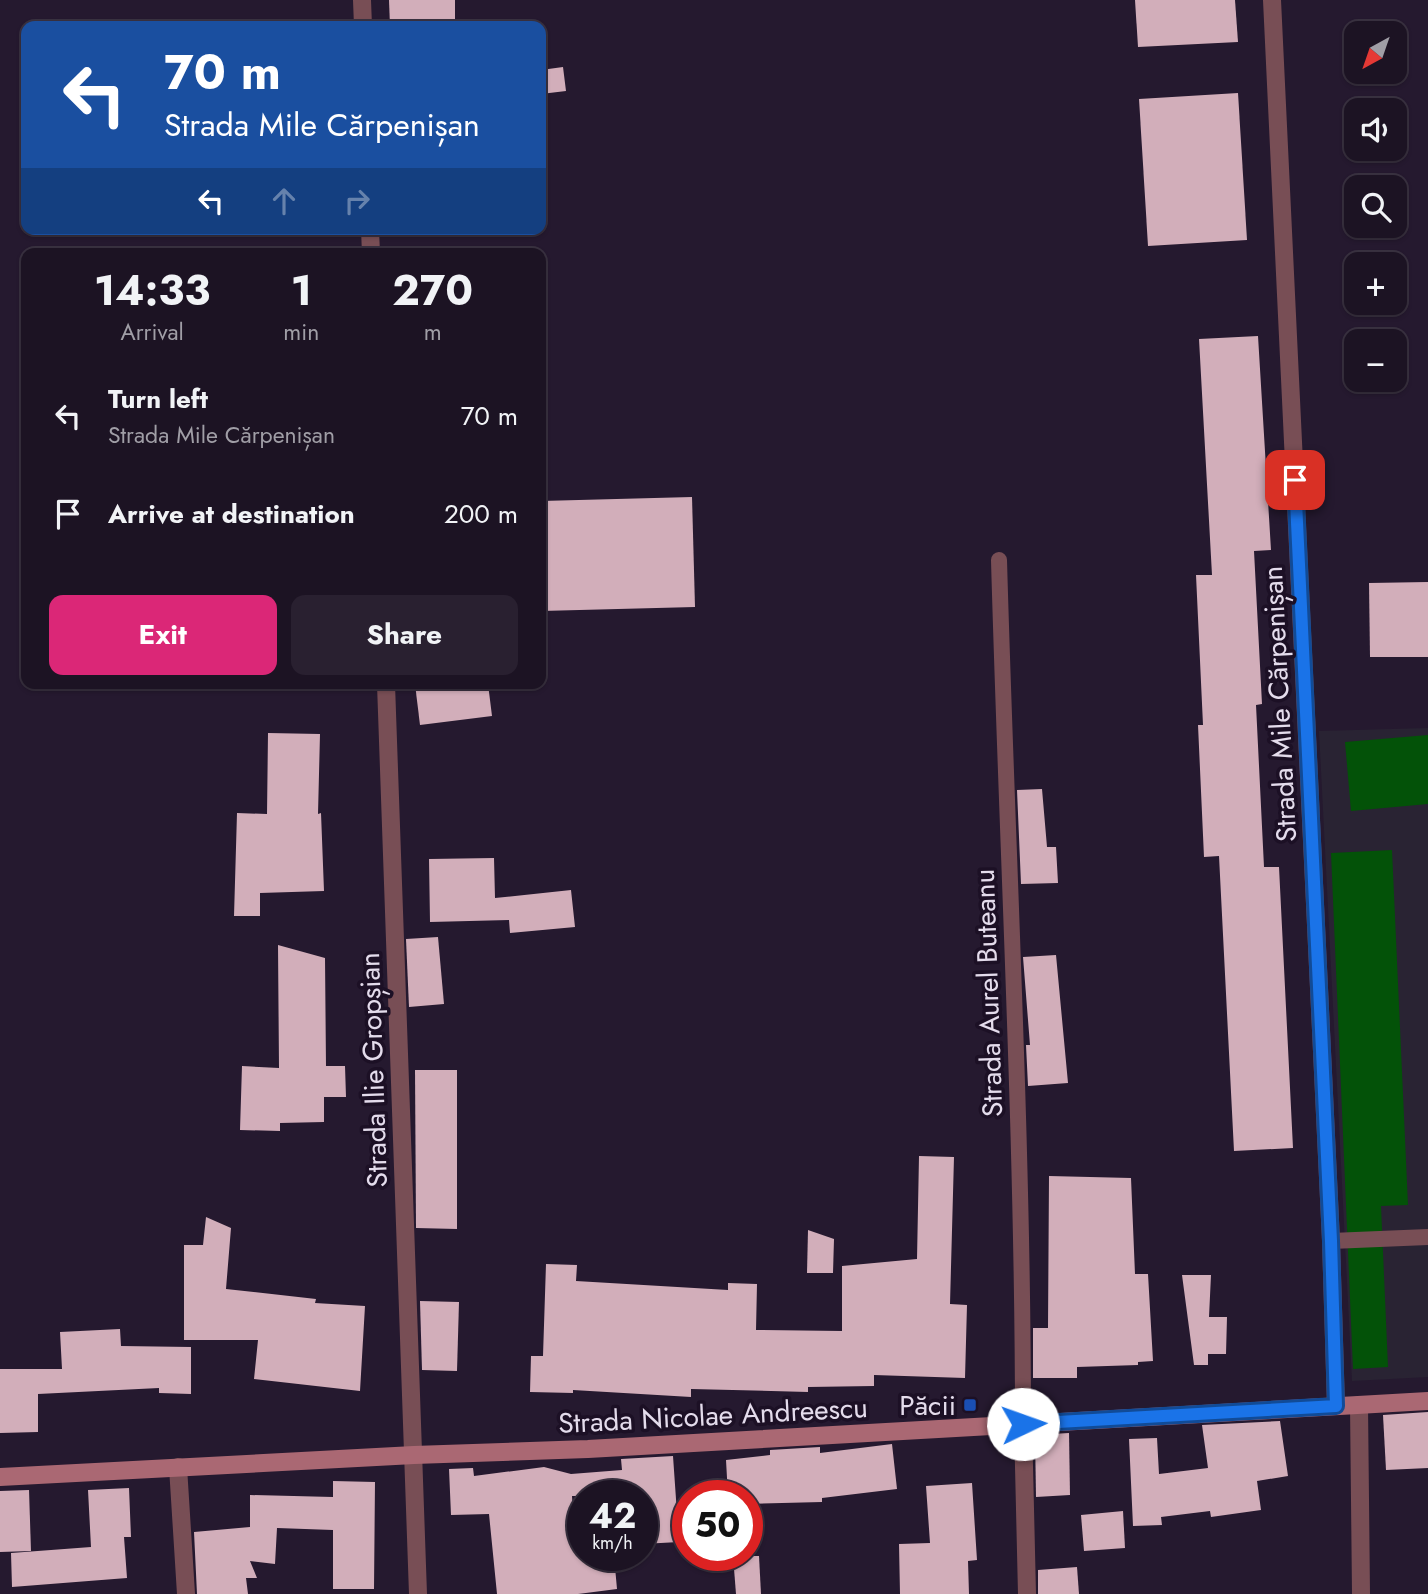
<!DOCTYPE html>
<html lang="en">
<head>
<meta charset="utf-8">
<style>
  :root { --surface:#1c1323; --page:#292030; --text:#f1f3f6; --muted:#a09ea6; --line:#3a3241; --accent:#db2777 }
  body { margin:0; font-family:Jost,sans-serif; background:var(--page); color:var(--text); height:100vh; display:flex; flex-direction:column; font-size:26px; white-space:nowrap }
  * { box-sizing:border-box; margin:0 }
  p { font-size:23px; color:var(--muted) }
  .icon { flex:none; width:38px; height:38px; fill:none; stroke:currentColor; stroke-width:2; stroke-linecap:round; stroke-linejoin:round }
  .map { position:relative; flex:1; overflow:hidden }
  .side { position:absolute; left:21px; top:248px; width:525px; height:441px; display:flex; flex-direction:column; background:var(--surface); border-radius:14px; box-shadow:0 2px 5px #0004,0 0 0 2px var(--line) }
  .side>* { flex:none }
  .top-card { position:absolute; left:21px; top:21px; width:525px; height:214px; border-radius:14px; box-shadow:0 2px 5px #0004,0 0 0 2px var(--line); background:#1a4fa0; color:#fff; overflow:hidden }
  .needle { width:46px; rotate:220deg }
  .buttons { position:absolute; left:1344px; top:21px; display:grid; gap:14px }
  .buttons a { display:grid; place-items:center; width:63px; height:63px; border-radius:14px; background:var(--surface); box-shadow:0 2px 5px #0004,0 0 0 2px var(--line); font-size:35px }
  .speed { position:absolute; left:567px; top:1480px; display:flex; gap:14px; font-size:35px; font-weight:700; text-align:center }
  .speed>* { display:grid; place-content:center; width:91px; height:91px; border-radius:50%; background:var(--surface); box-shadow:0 2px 5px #0004,0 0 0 2px var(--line); line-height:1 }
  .speed small { font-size:18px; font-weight:400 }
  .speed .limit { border:10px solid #d22; background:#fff; color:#111 }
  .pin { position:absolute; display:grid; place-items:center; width:60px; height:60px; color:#fff; margin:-30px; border-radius:14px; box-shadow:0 4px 10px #0006 }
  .me { position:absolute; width:77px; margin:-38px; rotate:87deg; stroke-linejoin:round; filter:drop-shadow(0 0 5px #0008) }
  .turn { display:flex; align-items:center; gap:24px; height:147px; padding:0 28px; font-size:32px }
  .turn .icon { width:91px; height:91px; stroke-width:2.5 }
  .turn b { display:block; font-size:49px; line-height:60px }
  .lanes { display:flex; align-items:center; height:66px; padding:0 28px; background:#0003; justify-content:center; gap:35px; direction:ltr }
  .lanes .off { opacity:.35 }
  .eta { display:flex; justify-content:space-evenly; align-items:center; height:119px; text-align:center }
  .eta b { font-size:42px; font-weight:700; line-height:49px }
  .primary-button { display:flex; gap:14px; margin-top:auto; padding:14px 28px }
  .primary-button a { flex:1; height:80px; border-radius:14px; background:var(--accent); color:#fff; font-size:28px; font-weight:700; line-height:80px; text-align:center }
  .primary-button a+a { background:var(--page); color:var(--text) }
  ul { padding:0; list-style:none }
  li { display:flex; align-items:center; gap:21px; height:98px; padding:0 28px }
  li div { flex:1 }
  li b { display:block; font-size:26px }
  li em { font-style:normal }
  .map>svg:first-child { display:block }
  .commercial { fill:#292333 }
  .green { fill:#035208 }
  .building { fill:#d2aeba }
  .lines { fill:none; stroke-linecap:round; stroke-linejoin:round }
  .lane { stroke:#784e55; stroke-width:16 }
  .street { stroke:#784e55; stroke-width:18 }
  .secondary { stroke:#aa6873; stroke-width:18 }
  .route-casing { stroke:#114b97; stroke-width:18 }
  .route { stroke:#1a73e8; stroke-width:12 }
  .transit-dot { fill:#1a4fb4; stroke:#1c1025; stroke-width:2.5 }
  .labels { text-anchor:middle; stroke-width:7; stroke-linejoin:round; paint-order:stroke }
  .street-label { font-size:28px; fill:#e4dcec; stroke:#1c1025 }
  .poi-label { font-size:28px; fill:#e4dcec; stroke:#1c1025; text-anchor:end }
</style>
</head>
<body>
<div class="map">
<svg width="1428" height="1594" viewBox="0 0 1428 1594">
  <rect width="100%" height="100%" fill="#25192f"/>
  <polygon class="commercial" points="1428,728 1428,1377 1352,1381 1319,731"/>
  <g class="green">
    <polygon points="1428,735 1428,804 1351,811 1345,742"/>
    <polygon points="1392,850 1408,1205 1381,1206 1388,1367 1353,1369 1331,853"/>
  </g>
  <g class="building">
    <polygon points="389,0 455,0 455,26 390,26"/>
    <polygon points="1135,0 1235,0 1238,42 1138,47"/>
    <polygon points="563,67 566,91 541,94 541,70"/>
    <polygon points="1238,93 1247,240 1148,246 1139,99"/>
    <polygon points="1258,336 1271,550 1254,551 1262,704 1256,705 1264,867 1279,867 1293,1148 1234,1151 1219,856 1204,857 1198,725 1203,725 1196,575 1212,575 1199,339"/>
    <polygon points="692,497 695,607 541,611 541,501"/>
    <polygon points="1428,582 1428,657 1370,657 1369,583"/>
    <polygon points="415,684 488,684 492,716 420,725"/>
    <polygon points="268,733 320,734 318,814 321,813 324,891 260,893 260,916 234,916 237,813 267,814"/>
    <polygon points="1042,789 1047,847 1056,847 1058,883 1021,884 1017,790"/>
    <polygon points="494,858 495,898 571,890 575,927 510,933 509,920 430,922 429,859"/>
    <polygon points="438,937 444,1004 409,1007 406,939"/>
    <polygon points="278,945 325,958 326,1066 345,1066 346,1097 324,1097 324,1122 280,1123 280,1131 240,1130 242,1066 279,1068"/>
    <polygon points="1056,955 1068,1083 1028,1086 1026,1045 1030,1045 1023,957"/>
    <polygon points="415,1070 457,1070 457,1229 416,1228"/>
    <polygon points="919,1156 954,1157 950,1304 967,1305 965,1378 874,1375 874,1386 808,1387 808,1392 691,1389 691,1397 573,1390 573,1393 530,1392 531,1356 543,1356 546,1264 577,1265 576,1281 728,1290 728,1283 757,1284 756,1330 842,1331 842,1266 917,1259"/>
    <polygon points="1049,1176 1131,1178 1135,1274 1148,1274 1153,1361 1138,1362 1138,1365 1077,1367 1077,1378 1033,1378 1033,1328 1048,1328"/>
    <polygon points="206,1217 231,1228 226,1289 316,1299 315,1303 365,1306 360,1391 254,1379 258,1340 184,1340 184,1245 203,1245"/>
    <polygon points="808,1230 834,1239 833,1273 807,1273"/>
    <polygon points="1182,1275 1211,1275 1209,1317 1227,1317 1226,1354 1208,1354 1208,1365 1194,1365"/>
    <polygon points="420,1301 459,1302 457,1371 422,1370"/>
    <polygon points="120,1329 121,1346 191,1347 191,1394 159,1393 159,1388 38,1394 38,1432 0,1433 0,1369 62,1369 60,1332"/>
    <polygon points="1428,1412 1428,1468 1386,1470 1383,1415"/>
    <polygon points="1280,1421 1288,1476 1257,1481 1261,1510 1211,1517 1210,1511 1161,1517 1162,1525 1133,1526 1129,1439 1157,1438 1159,1474 1208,1468 1202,1425"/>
    <polygon points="1069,1433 1070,1495 1036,1497 1035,1435"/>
    <polygon points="892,1444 897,1489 822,1498 822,1502 747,1504 747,1496 728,1496 726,1460 770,1455 770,1450 820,1447 820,1453"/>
    <polygon points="673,1456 679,1542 642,1544 642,1496 572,1496 576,1556 614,1556 617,1589 578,1594 497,1594 489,1514 451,1515 449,1469 473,1468 474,1476 544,1467 571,1474 622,1470 621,1459"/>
    <polygon points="333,1481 375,1482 374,1589 333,1589 333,1530 277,1528 275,1564 250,1561 257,1578 246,1578 248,1594 197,1594 194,1532 250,1527 250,1495 333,1497"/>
    <polygon points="972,1483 977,1560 968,1561 969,1594 900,1594 899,1544 930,1543 926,1486"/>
    <polygon points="129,1488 131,1537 124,1537 127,1578 12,1587 11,1553 91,1547 88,1490"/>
    <polygon points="29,1490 31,1551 0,1552 0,1491"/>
    <polygon points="1123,1511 1125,1548 1084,1551 1081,1515"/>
    <polygon points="733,1556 759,1556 761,1594 736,1594"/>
    <polygon points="1077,1567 1079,1594 1038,1594 1038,1570"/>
  </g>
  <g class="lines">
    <g class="lane">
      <path d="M999,560C1007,848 1023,1136 1023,1424"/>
      <polyline points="1331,1241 1428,1237"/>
    </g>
    <g class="street">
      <polyline points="362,0 363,26"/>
      <polyline points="1272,0 1331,1241 1336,1406"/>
      <polyline points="370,229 371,254"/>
      <polyline points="386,684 418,1594"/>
      <polyline points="1359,1405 1361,1594"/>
      <polyline points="1023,1424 1027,1594"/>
      <polyline points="178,1467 186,1594"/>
    </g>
    <polyline class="secondary" points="0,1477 414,1455 588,1449 1428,1401"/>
  </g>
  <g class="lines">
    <g class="route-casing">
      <polyline id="route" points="1023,1424 1336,1406 1331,1241 1295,480"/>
    </g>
    <use href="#route" class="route"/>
  </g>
  <rect class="transit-dot" x="963" y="1398" width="14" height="14" rx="3.5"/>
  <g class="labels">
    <g class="street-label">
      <text transform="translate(1279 704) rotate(-93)" y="10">Strada Mile Cărpenișan</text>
      <text transform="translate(988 993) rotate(-92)" y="10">Strada Aurel Buteanu</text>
      <text transform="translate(373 1070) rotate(-92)" y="10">Strada Ilie Gropșian</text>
      <text transform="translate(713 1415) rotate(-3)" y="10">Strada Nicolae Andreescu</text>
    </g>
    <g class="poi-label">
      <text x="956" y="1415">Păcii</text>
    </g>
  </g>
</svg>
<div class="buttons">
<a><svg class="needle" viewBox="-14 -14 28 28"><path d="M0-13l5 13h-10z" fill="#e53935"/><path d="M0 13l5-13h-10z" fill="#a09ea6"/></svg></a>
<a><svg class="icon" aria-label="sound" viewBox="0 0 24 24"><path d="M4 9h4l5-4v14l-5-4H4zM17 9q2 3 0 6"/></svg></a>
<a><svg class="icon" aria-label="search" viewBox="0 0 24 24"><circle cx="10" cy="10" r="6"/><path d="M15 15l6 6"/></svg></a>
<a>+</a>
<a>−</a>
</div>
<div class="speed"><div>42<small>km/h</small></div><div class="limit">50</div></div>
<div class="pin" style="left:1295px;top:480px;background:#d93025"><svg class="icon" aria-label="arrive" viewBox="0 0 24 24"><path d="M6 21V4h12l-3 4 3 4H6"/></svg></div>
<svg class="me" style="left:1023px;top:1424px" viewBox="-20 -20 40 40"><circle r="19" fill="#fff"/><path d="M0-13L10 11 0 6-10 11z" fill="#1a73e8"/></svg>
<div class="top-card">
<div class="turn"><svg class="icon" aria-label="left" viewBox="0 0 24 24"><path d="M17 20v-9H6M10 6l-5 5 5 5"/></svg><div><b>70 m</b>Strada Mile Cărpenișan</div></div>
<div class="lanes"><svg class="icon" aria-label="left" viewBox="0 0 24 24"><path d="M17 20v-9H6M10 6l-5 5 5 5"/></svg><svg class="icon off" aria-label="ahead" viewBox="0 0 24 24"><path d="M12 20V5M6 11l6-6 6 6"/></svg><svg class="icon off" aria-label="right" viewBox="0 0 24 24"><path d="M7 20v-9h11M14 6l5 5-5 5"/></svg></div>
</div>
<section class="side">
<div class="eta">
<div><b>14:33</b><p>Arrival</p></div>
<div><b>1</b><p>min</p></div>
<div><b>270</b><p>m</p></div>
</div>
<ul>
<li><svg class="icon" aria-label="left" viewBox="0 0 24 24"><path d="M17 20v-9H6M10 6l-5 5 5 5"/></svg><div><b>Turn left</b><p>Strada Mile Cărpenișan</p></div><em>70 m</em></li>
<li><svg class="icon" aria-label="arrive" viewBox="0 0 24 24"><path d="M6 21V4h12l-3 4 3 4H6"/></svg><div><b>Arrive at destination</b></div><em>200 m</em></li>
</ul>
<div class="primary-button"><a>Exit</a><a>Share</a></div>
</section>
</div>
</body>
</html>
